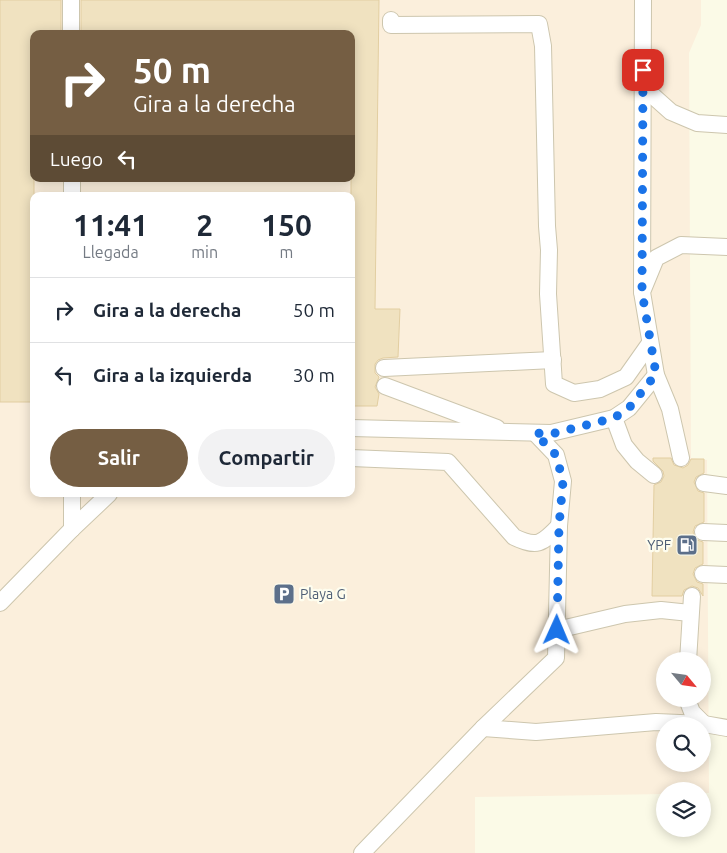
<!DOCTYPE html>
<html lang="es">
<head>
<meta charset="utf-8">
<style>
  :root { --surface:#fff; --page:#f2f2f3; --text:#1f2937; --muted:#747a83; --line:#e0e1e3; --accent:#755e43 }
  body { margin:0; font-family:Ubuntu,sans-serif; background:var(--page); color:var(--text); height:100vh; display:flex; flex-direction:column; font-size:19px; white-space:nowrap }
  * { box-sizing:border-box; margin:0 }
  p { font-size:16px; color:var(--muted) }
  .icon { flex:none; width:28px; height:28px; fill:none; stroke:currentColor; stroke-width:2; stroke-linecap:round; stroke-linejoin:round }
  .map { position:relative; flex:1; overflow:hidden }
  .details { position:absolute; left:30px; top:192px; width:325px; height:305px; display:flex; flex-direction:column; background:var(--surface); border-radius:10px; box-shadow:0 2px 12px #0003 }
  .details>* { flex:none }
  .guide { position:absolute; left:30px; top:30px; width:325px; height:152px; border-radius:10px; box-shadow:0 2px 12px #0003; background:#755e43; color:#fff; overflow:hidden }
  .needle { width:32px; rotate:119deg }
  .buttons { position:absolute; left:656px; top:652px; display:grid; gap:10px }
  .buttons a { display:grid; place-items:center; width:55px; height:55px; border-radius:50%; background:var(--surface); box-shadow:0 2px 12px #0003; font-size:25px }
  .pin { position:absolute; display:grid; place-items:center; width:42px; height:42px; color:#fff; margin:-21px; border-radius:10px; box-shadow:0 2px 8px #0006 }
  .me { position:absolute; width:55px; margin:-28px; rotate:1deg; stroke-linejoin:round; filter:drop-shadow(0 0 4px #0008) }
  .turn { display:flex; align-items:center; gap:18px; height:105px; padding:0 20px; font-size:22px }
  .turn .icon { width:65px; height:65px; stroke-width:2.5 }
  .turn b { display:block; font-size:35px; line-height:42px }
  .then { display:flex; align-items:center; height:48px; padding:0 20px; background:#0003; gap:10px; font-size:19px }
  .eta { display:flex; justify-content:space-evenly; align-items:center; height:85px; text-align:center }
  .eta b { font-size:30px; font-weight:700; line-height:35px }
  .primary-button { display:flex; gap:10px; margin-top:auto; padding:10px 20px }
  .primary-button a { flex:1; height:58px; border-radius:30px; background:var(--accent); color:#fff; font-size:20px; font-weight:700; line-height:58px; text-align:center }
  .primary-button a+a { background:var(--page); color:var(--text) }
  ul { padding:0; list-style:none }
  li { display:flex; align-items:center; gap:15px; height:65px; padding:0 20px; border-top:1px solid var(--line) }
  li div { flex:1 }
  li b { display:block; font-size:19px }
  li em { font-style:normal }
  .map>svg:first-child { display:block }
  .commercial { fill:#fbefdc; fill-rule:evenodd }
  .building { fill:#f0e2c0; stroke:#e2cea1 }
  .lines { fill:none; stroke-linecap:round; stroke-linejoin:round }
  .lane-casing { stroke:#cdc6ae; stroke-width:18 }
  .lane { stroke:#fff; stroke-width:16 }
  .route { stroke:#1a73e8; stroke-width:9; stroke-dasharray:0 16.2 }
  .labels { text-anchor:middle; stroke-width:4.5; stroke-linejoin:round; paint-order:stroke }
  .service-label { font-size:14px; fill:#4e5e75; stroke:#fefdee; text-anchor:end }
</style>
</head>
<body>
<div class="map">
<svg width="727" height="853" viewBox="0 0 727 853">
  <rect width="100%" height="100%" fill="#fbfae7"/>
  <path class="commercial" d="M0,0H701V25L689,53L691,458L707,460L709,793L665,791V794L475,797V853H0ZM34,34H351V179H34ZM34,196H351V494H34ZM665,661H702V699H665ZM665,726H702V764H665Z"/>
  <g class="building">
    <polygon points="0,0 61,0 61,34 34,34 34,402 0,402"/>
    <polygon points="81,0 379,0 375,309 400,309 398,357 383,358 378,360 375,364 375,373 379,377 375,387 379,394 377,406 351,406 351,34 81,34"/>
    <polygon points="653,458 671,458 674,465 683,468 688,465 691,459 704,459 704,473 696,477 694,482 698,491 704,493 704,522 695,526 693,532 697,540 703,542 703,564 695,568 693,574 697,582 703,584 703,596 698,588 692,586 684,590 682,596 652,596 654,485 661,482 664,476 663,471 653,461"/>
  </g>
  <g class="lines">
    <g class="lane-casing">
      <g id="lane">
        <polyline points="71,0 71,34"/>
        <polyline points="391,20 391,25 539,24 543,46 547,226 549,250 548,294 554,384 574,393 600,389 626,377 650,343"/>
        <polyline points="643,87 671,112 697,123 727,125"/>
        <polyline points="72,179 72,196"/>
        <polyline points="642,292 643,0"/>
        <polyline points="384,368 553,360"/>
        <polyline points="385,386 497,428"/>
        <polyline points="614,418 624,445 637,461 654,475"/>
        <polyline points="351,428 551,433 614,418 629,408 656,375"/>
        <path d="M351,458L448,462L514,537C537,548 542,544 559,526"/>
        <polyline points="681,458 670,409 656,375 642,292 656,258 681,245 727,247"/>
        <polyline points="704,483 727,486"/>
        <polyline points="72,529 72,494"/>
        <polyline points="703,532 727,533"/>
        <polyline points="703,574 727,575"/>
        <polyline points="0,603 72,529 109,494"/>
        <polyline points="557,630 625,614 661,610 690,613"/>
        <polyline points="688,661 692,596"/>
        <polyline points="687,699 692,712 704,724"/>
        <polyline points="483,728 536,732 656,722 704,724 727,728"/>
        <polyline points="362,853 483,728 556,658 559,526 563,481 556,455 535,433"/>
      </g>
    </g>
    <use href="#lane" class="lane"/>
  </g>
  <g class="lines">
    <polyline class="route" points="557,630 559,526 563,481 556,455 535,433 551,434 614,418 629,408 656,374 642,292 643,70"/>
  </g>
  <defs>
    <g id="fuel-square" transform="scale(1.125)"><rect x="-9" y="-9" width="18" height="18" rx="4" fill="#5c6f8a" stroke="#fefdee"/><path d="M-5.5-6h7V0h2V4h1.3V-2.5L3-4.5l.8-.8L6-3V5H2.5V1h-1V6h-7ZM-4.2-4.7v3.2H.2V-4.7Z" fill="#fff"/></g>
    <g id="parking-square" transform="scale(1.125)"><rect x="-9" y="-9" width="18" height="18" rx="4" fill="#5c6f8a" stroke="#fefdee"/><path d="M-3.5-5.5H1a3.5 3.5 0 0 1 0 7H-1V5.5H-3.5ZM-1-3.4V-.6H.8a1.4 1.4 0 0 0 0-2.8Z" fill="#fff"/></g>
  </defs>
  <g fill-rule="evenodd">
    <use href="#fuel-square" x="687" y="545"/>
    <use href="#parking-square" x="284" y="594"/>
  </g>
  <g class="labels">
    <g class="service-label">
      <text x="671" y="550">YPF</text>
      <text x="300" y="599" text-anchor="start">Playa G</text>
    </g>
  </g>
</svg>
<div class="buttons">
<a><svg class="needle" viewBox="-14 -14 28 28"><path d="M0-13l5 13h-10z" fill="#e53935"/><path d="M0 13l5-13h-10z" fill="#747a83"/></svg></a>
<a><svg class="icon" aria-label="search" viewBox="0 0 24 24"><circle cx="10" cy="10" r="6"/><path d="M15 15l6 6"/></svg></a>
<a><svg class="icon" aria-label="layers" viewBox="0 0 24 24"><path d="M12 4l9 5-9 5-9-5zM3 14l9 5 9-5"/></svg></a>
</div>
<div class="pin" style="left:643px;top:70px;background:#d93025"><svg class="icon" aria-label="arrive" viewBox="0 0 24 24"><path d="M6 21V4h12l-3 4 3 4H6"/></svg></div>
<svg class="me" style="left:557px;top:630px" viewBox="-20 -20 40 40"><path d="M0-17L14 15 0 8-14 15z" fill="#1a73e8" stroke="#fff" stroke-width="4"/></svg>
<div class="guide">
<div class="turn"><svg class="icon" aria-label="right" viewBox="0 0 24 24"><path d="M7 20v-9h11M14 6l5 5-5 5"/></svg><div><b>50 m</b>Gira a la derecha</div></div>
<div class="then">Luego<svg class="icon" aria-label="left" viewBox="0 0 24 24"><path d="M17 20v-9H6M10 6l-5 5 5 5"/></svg></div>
</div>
<section class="details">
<div class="eta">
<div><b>11:41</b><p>Llegada</p></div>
<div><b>2</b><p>min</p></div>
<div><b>150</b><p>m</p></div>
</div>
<ul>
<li><svg class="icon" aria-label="right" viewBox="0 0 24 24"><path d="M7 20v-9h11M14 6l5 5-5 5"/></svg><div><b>Gira a la derecha</b></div><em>50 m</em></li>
<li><svg class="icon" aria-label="left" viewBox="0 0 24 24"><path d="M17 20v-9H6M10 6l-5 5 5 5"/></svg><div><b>Gira a la izquierda</b></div><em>30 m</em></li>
</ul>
<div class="primary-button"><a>Salir</a><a>Compartir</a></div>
</section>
</div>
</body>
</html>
